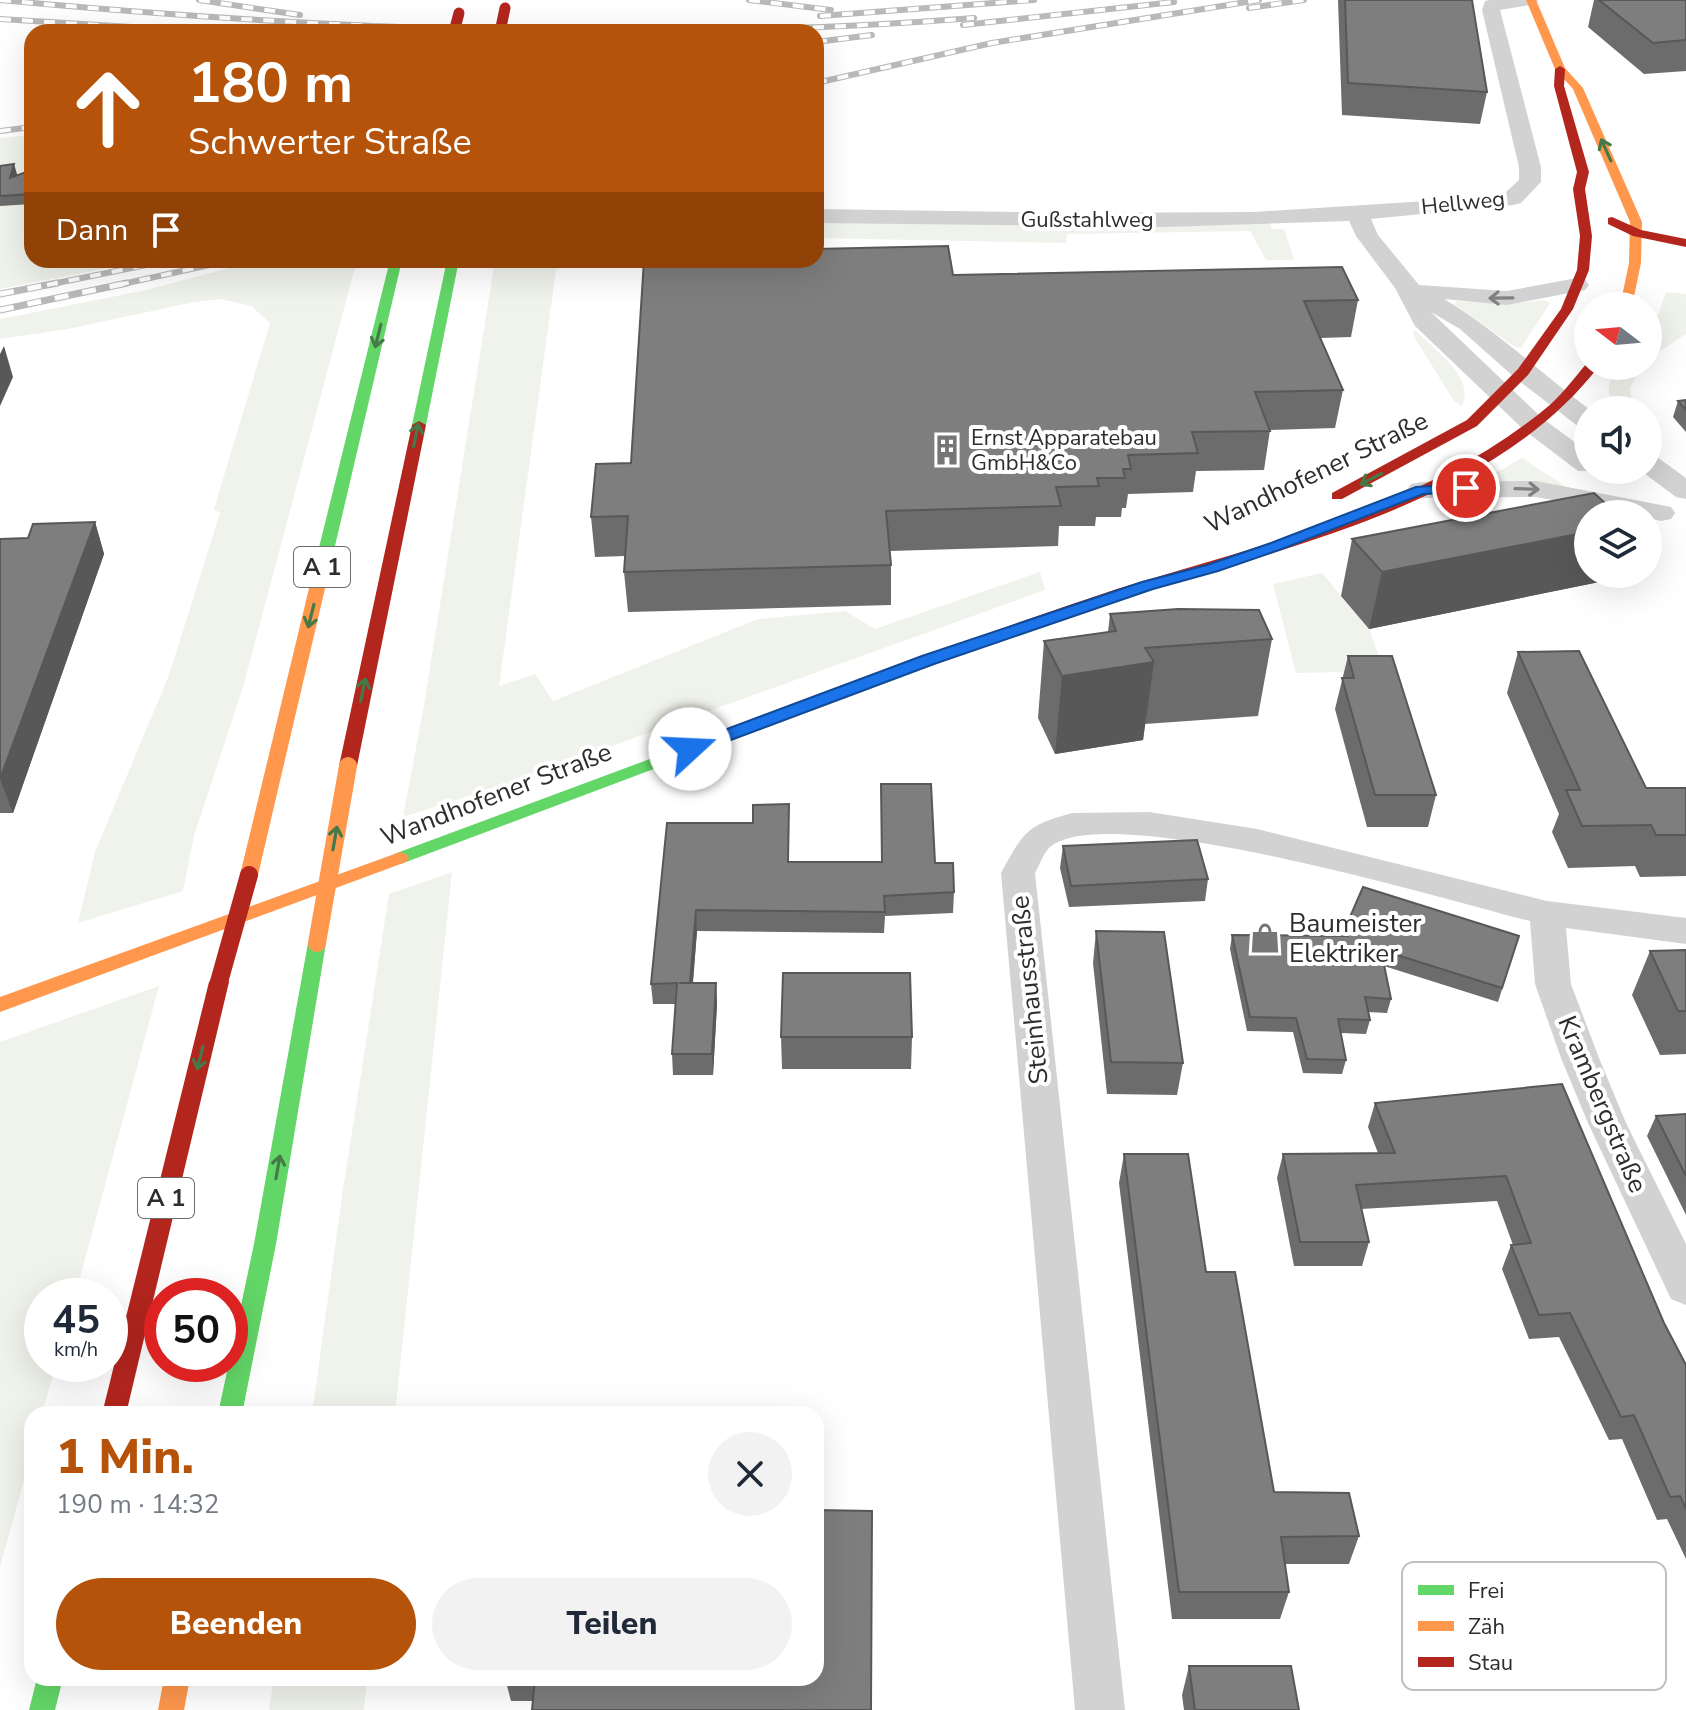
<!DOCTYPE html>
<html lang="de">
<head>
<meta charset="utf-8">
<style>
  :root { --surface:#fff; --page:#f2f2f3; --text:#1f2937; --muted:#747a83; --accent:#b45309 }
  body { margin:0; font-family:"Nunito Sans",sans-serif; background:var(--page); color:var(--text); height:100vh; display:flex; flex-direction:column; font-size:30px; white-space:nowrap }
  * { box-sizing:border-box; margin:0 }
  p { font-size:26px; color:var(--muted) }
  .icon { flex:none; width:44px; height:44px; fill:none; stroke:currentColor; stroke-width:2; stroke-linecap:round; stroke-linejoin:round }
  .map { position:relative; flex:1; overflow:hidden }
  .sheet { position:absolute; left:24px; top:1406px; width:800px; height:280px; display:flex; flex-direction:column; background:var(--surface); border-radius:24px; box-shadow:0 8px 32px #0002 }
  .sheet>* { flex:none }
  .hud { position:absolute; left:24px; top:24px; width:800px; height:244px; border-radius:24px; box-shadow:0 8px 32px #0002; background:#b45309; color:#fff; overflow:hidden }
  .needle { width:52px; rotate:286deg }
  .controls { position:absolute; left:1574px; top:292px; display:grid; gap:16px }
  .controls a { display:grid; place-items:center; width:88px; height:88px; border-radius:50%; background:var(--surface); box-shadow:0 8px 32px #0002; font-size:40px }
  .speed { position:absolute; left:24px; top:1278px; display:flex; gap:16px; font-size:40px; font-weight:700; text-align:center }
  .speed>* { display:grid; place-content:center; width:104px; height:104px; border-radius:50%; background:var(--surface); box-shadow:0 8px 32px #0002; line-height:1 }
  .speed small { font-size:20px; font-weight:400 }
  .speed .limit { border:12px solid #d22; background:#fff; color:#111 }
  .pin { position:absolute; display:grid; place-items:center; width:68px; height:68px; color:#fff; margin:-34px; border:4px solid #fff; border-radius:50%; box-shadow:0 2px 8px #0007 }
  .me { position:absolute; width:88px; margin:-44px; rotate:70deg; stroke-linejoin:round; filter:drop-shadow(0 0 6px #0008) }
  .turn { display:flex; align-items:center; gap:28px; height:168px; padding:0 32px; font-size:36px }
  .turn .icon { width:104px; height:104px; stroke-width:2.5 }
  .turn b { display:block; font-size:56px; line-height:68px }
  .then { display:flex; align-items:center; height:76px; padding:0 32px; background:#0003; gap:16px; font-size:30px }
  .round { display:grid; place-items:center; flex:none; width:84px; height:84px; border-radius:42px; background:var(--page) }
  .summary { display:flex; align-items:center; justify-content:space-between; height:136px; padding:0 32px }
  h1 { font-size:48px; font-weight:800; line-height:60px; color:var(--accent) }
  .cta { display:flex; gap:16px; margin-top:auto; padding:16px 32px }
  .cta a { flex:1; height:92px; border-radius:48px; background:var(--accent); color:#fff; font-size:32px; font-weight:800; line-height:92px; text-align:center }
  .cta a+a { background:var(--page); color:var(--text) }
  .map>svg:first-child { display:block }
  .green { fill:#f0f3eb }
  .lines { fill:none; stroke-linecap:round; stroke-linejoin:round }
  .street { fill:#d2d2d2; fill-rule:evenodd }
  .fast { fill:#63d668; fill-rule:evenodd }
  .slow { fill:#ff974d; fill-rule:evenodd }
  .jam { fill:#b3261e; fill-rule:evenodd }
  .rail-far1-casing { stroke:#b9b9b9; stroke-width:6 }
  .rail-casing { stroke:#b9b9b9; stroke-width:7 }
  .rail-far1 { stroke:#fff; stroke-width:4; stroke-dasharray:11; stroke-linecap:butt }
  .rail { stroke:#fff; stroke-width:5; stroke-dasharray:14; stroke-linecap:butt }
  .slow-bridge { stroke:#ff974d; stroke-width:18 }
  .jam-bridge-far1 { stroke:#b3261e; stroke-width:11 }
  .jam-bridge { stroke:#b3261e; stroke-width:18 }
  .wall { fill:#6c6c6c }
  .shaded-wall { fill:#585858 }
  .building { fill:#7e7e7e; stroke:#585858; stroke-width:2 }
  .oneway { stroke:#457948 }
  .oneway2 { stroke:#808080 }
  .route { fill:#1a73e8; stroke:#114b97; stroke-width:2 }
  .labels { text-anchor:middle; stroke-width:8; stroke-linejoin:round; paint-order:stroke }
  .far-street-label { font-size:22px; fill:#2d2d2d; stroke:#fff }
  .far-poi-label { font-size:22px; fill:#2d2d2d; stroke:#fff; text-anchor:start }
  .shield { fill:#fff; stroke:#6c6c6c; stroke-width:2 }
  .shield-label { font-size:24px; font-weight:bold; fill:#2d2d2d }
  .street-label { font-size:26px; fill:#2d2d2d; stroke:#fff }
  .poi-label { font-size:26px; fill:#2d2d2d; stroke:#fff; text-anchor:start }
  .key { fill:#fff; stroke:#c0c0c0; stroke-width:2 }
  .key-label { font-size:22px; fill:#2d2d2d }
</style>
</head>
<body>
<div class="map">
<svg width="1686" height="1710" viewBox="0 0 1686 1710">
  <rect width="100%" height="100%" fill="#fff"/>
  <g class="green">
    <polygon points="32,135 32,260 150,260 0,289 0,138"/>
    <polygon points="816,221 1269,222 1272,229 1284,229 1294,260 1266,260 1250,231 1067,234 1066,243 816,238"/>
    <polygon points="260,260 357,260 243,687 194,836 183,891 78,923 95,852 169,675 220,513 214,509 270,323 251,306 221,299 194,302 68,329 0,339 0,319 142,291"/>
    <polygon points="495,260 565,260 556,270 499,686 535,674 553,701 758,619 845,611 875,629 1040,572 1045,590 510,783 403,817 424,705"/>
    <polygon points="1666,292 1686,294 1686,334 1648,359 1648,332 1655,324"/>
    <polygon points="1544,300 1550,303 1521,348 1515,347 1454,304 1457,301 1507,304"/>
    <path d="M1416,331C1435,350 1476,378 1462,406L1454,401L1416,340L1413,332Z"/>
    <path d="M1618,366H1641L1630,388L1633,410H1615C1606,393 1607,381 1618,366Z"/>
    <polygon points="1522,458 1565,486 1492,483 1487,478"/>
    <polygon points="1322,573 1369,629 1384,671 1296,673 1273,584"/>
    <polygon points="452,872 395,1414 312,1414 343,1190 389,894"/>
    <polygon points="159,986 75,1296 42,1296 42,1364 56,1364 42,1414 32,1414 32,1451 0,1567 0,1042"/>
    <polygon points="274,1678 367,1678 364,1710 269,1710"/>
  </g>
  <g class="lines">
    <g class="street">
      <path d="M1490,0H1538L1536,4L1500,10L1541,167V182L1521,203L1513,205L1371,219L1378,235L1419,285L1507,291L1577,278L1585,280L1589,285L1585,290L1507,305L1444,299C1496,330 1541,373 1590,410L1588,429L1579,427L1514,377L1460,329L1431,312L1542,418L1588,452V470L1598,471H1578L1524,430L1415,326L1395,288L1356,236L1349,221L1165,227L816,223V209L1078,213L1253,212L1427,201L1506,192L1519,180V167L1482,10L1485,1Z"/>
      <polygon points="1648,455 1657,457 1686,478 1686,499 1676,497 1640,470 1648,470"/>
      <polygon points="1536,481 1661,505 1671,507 1675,513 1671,519 1661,521 1648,518 1648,514 1628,514 1536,497 1421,498 1411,496 1407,490 1411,484 1421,482"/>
      <path d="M1149,812L1257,829L1547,901L1686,918V944L1566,928L1571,984L1599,1058L1626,1123L1686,1244V1305L1671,1299L1588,1123L1561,1058L1535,984L1530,921C1451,901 1107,798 1050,847C1044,852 1039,866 1035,873L1125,1710H1075L1001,873C1024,832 1025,826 1072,813Z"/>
    </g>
    <g class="fast">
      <polygon points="390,260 402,260 327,580 319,585 311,580"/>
      <polygon points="447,260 459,260 426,425 419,429 412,425"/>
      <polygon points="922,658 930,663 928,666 406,862 400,864 391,858 394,854"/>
      <polygon points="317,936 324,938 326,943 276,1244 242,1414 218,1414 254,1244 308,943 310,938"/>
      <polygon points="37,1678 63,1678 55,1710 29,1710"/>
    </g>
    <g class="slow">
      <polygon points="1526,0 1536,0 1565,68 1583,88 1642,222 1641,263 1632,306 1620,306 1629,263 1630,222 1573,89 1555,69"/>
      <polygon points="319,575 327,580 258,875 249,881 240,875 311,580"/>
      <polygon points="400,852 406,854 409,858 406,862 0,1012 0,997"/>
      <polygon points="164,1678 190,1678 184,1710 158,1710"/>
    </g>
    <g class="jam">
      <polygon points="1560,66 1565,69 1564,86 1589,172 1585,189 1592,236 1589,270 1573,309 1528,375 1477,426 1342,499 1332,499 1332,493 1467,420 1518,369 1561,309 1577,270 1580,236 1573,189 1577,172 1554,86 1555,69"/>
      <polygon points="1612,217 1641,230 1686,239 1686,247 1633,236 1608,224 1608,218"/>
      <path d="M1587,363L1588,366H1599C1493,504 1286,547 1128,596C1060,617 994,642 928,666H916L914,663L916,660C983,635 1050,611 1117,589C1266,543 1429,507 1551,404C1564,392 1575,377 1587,363Z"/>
      <polygon points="419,421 426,425 357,766 348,772 339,766 412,425"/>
      <polygon points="219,975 226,977 229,982 126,1414 102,1414 209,982 212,977"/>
    </g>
    <g class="rail-far1-casing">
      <g id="rail-far1">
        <path d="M0,0C323,30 650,43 974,18"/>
        <polyline points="199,0 300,15"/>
        <polyline points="749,0 831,10"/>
        <polyline points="1249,8 1304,0"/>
        <polyline points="820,16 1034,0"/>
        <polyline points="0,19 214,32"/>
        <polyline points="963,25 1174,2"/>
        <polyline points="816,42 872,35"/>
        <polyline points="816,83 992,43 1259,0"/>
        <polyline points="0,131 32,127"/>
        <polyline points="47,285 171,260"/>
        <polyline points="118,285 232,260"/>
      </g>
    </g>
    <g class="rail-casing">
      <g id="rail">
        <polyline points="0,294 57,283"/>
        <polyline points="0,310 127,283"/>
      </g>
    </g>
    <use href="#rail-far1" class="rail-far1"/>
    <use href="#rail" class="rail"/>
    <polyline class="slow-bridge" points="317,943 348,766"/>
    <g class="jam-bridge-far1">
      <polyline points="454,32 459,13"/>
      <polyline points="500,32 505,8"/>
    </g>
    <polyline class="jam-bridge" points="219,982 249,875"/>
  </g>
  <g class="wall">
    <polygon points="1338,0 1472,0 1487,92 1480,124 1342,115"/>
    <polygon points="1594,0 1686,0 1686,71 1644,74 1588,27"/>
    <polygon points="0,166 17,174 16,176 32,170 32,204 0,206"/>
    <polygon points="953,275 1358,300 1351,337 1320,338 1343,390 1335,428 1270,430 1264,470 1196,471 1193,492 1128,494 1126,508 1122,508 1121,517 1096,517 1095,526 1059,526 1058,546 890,551 891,565 891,605 628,612 624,572 625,556 595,557 591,517 631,463"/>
    <polygon points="1686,400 1686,432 1673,417 1678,401"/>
    <polygon points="95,522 104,554 13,813 0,813 0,539 28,538"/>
    <polygon points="1352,539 1588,574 1611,574 1609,580 1369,629 1341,596"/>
    <polygon points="1110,614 1272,639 1258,716 1145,724 1143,740 1055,754 1038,718 1044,641 1108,632"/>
    <polygon points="1518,652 1646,788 1686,788 1686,876 1640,877 1635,866 1568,868 1552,832 1559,814 1507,693"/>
    <polygon points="1348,656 1436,795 1428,827 1367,827 1335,709"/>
    <polygon points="881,784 954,892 953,913 885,916 884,933 697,931 693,983 716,983 717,1004 713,1075 673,1075 672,1054 676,1004 653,1004 651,984 667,823 753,823 789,804 789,862 882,862"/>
    <polygon points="1063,846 1208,879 1205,901 1069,907 1060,868"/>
    <polygon points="1346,926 1519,936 1498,1002 1384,966 1391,999 1387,1013 1368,1012 1370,1020 1366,1034 1341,1033 1346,1060 1342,1074 1303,1073 1293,1032 1247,1031 1230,949 1232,935 1344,936"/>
    <polygon points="1096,931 1183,1063 1177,1095 1107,1094 1093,963"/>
    <polygon points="1686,950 1686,1054 1660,1055 1632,995 1650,951"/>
    <polygon points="781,1037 912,1037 911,1069 782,1069"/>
    <polygon points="1562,1084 1664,1323 1686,1365 1686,1559 1667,1519 1657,1520 1622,1439 1609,1440 1559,1337 1529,1339 1502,1269 1511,1245 1513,1245 1497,1201 1361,1209 1369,1242 1362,1266 1294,1266 1277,1178 1283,1154 1378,1153 1368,1127 1375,1103"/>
    <polygon points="1686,1114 1686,1215 1647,1136 1656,1116"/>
    <polygon points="1124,1154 1206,1272 1274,1492 1359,1536 1349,1564 1285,1564 1289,1592 1280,1619 1172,1619 1119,1183"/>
    <polygon points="1189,1666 1299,1710 1184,1710 1182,1695"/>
    <polygon points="505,1678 816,1678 533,1701 511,1701"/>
  </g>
  <g class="shaded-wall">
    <polygon points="14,164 17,174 13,187 10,178"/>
    <polygon points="4,346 13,377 0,406 0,354"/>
    <polygon points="95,522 104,554 13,813 0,779"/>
    <polygon points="1588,532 1588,574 1611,574 1609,580 1369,629 1382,572"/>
    <polygon points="1154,662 1143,740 1055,754 1062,676"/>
    <polygon points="696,910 697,931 691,1003 690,983"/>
    <polygon points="716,983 717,1004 713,1075 712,1054"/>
  </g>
  <g class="building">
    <polygon points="1345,0 1472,0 1487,92 1348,83"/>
    <polygon points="1599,0 1686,0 1686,40 1653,43"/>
    <polygon points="14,164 10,178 32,170 32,194 0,196 0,166"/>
    <polygon points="948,246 953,275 1342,267 1358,300 1304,301 1343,390 1255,392 1270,431 1192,432 1198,453 1128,455 1131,469 1123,469 1125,478 1097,478 1099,486 1056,487 1061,506 886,511 891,565 624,572 628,516 591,517 596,464 631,463 644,260 816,260 816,249"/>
    <polygon points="1686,400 1686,410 1678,401"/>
    <polygon points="1594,493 1617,514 1588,514 1588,532 1382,572 1352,539"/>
    <polygon points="95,522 0,779 0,539 28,538 33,524"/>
    <polygon points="1178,609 1259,610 1272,639 1145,648 1154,662 1062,676 1044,641 1116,631 1110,614"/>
    <polygon points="1579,651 1646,788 1686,788 1686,835 1656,835 1651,825 1582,826 1566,790 1580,790 1518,652"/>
    <polygon points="1348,656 1392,656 1436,795 1375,795 1342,678 1354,678"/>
    <polygon points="881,784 931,784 935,863 953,863 954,892 884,896 885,912 696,910 690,983 679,983 716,983 712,1054 672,1054 677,983 651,984 667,823 753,823 753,805 789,804 788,862 882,862"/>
    <polygon points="1197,840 1208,879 1071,886 1063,846"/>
    <polygon points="1363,887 1519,936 1502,988 1381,950 1391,999 1365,997 1370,1020 1338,1019 1346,1060 1307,1059 1296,1018 1250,1017 1232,935 1348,936 1346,926"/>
    <polygon points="1096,931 1164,932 1183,1063 1111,1062"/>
    <polygon points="1686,950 1686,1011 1678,1011 1650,951"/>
    <polygon points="783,973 910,973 912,1037 781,1037"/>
    <polygon points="1562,1084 1664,1323 1686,1365 1686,1509 1680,1496 1670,1497 1634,1415 1621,1417 1570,1313 1539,1315 1511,1245 1531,1243 1506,1176 1356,1185 1369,1242 1300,1242 1283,1154 1395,1153 1375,1103"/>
    <polygon points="1686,1114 1686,1176 1656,1116"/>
    <polygon points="1124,1154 1188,1154 1206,1272 1235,1272 1274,1492 1349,1493 1359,1536 1281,1537 1289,1592 1179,1592"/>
    <polygon points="816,1510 872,1511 871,1710 532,1710 535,1678 816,1678"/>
    <polygon points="1189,1666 1291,1666 1299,1710 1195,1710"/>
  </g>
  <defs><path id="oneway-shaft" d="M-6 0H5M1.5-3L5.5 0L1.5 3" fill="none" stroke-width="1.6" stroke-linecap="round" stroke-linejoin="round" transform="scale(2)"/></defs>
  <g class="oneway">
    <use href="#oneway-shaft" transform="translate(1606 150) rotate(-114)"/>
    <use href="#oneway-shaft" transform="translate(378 336) rotate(104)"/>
    <use href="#oneway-shaft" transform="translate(416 435) rotate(-78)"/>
    <use href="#oneway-shaft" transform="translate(1371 479) rotate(152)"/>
    <use href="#oneway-shaft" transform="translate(311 616) rotate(104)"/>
    <use href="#oneway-shaft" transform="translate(363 690) rotate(-78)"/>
    <use href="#oneway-shaft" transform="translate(335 838) rotate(-80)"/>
    <use href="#oneway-shaft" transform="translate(200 1058) rotate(104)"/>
    <use href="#oneway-shaft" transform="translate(278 1167) rotate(-80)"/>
  </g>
  <g class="oneway2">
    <use href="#oneway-shaft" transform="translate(1501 298) rotate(179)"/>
    <use href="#oneway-shaft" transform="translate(1527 489) rotate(2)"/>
  </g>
  <polygon class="route" points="1466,484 1472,485 1472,492 1423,494 1282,549 1218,571 1153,589 934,664 696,753 684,753 682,749 684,745 922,656 1142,582 1207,565 1271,543 1416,487"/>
  <defs>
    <g id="building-bare" transform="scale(2.4)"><path d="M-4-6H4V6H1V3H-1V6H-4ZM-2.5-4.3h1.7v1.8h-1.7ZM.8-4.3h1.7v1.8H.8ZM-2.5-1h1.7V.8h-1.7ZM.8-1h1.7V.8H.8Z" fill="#767676" stroke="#fff" stroke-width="2.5" paint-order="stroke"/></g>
    <g id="shop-bare" transform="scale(2.4)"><path d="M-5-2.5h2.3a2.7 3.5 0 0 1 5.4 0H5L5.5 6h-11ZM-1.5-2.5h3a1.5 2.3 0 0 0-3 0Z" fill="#767676" stroke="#fff" stroke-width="2.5" paint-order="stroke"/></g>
  </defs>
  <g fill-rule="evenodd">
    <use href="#building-bare" x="947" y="450"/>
    <use href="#shop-bare" x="1265" y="938"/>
  </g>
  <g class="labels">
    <g class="far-street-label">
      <text transform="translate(1463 202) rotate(-6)" y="8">Hellweg</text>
      <text x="1087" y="227">Gußstahlweg</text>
    </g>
    <g class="far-poi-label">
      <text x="971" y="445">Ernst Apparatebau<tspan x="971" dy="25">GmbH&amp;Co</tspan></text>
    </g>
    <g class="shield">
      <rect x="294" y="547" width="56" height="40" rx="6"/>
      <rect x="138" y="1178" width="56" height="40" rx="6"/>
    </g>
    <g class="shield-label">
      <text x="322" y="575">A 1</text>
      <text x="166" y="1206">A 1</text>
    </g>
    <g class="street-label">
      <text transform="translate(1316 472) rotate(-26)" y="9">Wandhofener Straße</text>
      <text transform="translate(496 794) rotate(-21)" y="9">Wandhofener Straße</text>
      <text transform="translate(1029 990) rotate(-96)" y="9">Steinhausstraße</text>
      <text transform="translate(1603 1104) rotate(67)" y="9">Krambergstraße</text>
    </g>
    <g class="poi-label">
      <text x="1289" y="932">Baumeister<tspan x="1289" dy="30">Elektriker</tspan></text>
    </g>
  </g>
  <rect x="1402" y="1562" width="264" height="128" rx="12" class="key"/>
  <rect x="1418" y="1585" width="36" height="10" fill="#63d668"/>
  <rect x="1418" y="1621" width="36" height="10" fill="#ff974d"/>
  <rect x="1418" y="1657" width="36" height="10" fill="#b3261e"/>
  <g class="key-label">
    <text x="1468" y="1598">Frei</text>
    <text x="1468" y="1634">Zäh</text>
    <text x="1468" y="1670">Stau</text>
  </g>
</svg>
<div class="controls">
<a><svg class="needle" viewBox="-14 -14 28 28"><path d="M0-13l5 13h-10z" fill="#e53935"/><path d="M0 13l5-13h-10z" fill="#747a83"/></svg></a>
<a><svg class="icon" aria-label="sound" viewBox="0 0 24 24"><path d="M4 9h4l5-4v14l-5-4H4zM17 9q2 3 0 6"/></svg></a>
<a><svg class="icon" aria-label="layers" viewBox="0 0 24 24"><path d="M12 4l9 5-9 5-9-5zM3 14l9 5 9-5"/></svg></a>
</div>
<div class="speed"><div>45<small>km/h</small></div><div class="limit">50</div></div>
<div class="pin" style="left:1466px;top:488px;background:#d93025"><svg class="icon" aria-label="arrive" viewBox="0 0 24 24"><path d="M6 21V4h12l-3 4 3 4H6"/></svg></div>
<svg class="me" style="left:690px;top:749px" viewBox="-20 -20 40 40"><circle r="19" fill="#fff"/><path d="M0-13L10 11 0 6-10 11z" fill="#1a73e8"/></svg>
<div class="hud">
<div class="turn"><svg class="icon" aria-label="ahead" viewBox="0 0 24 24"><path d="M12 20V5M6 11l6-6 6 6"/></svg><div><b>180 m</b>Schwerter Straße</div></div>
<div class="then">Dann<svg class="icon" aria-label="arrive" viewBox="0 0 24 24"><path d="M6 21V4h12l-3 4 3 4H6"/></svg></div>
</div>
<section class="sheet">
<div class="summary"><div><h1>1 Min.</h1><p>190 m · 14:32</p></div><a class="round"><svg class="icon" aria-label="close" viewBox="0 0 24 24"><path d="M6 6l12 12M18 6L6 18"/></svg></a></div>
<div class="cta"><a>Beenden</a><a>Teilen</a></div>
</section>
</div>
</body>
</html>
